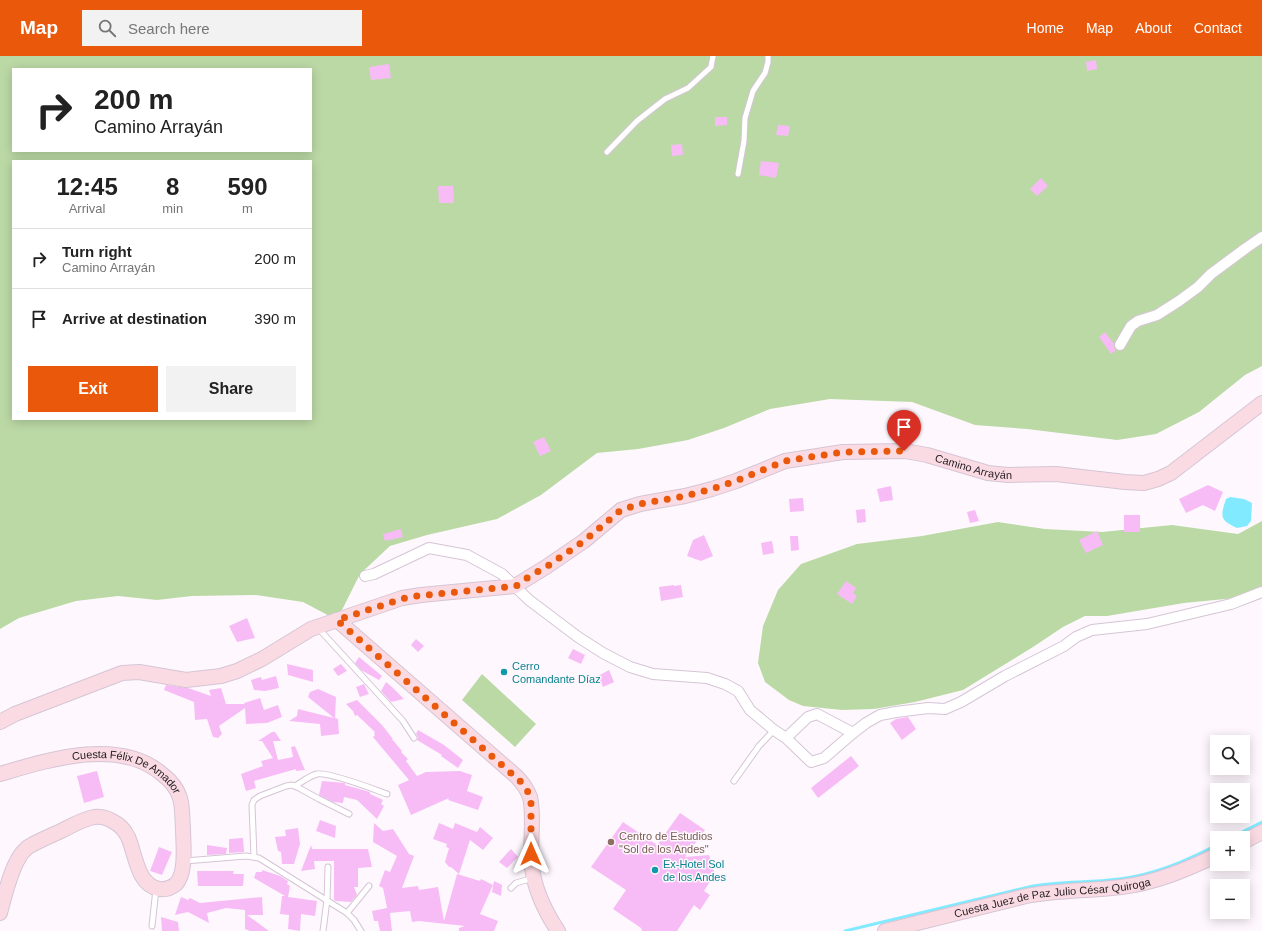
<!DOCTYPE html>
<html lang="en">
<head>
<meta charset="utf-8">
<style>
  :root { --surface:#fff; --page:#f2f2f2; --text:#222; --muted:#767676; --line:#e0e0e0; --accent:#ea580c }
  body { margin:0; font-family:Helvetica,sans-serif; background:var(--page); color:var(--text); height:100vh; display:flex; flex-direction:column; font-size:15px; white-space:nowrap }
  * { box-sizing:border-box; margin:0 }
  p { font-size:13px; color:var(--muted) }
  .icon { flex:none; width:22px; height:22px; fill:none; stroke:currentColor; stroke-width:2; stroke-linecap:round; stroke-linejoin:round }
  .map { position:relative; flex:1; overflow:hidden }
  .details { position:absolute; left:12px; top:104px; width:300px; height:260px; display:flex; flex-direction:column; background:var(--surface); border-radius:0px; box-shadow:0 2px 10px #0003 }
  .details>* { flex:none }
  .banner { position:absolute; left:12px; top:12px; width:300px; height:84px; border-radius:0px; box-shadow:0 2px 10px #0003; background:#fff; color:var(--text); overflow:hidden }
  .controls { position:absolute; left:1210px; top:679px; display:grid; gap:8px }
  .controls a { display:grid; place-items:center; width:40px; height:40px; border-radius:0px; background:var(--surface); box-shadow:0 2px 10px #0003; font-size:20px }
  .pin { position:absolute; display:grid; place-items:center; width:34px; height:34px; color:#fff; margin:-41px -17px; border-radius:50% 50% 50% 0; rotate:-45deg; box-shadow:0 0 4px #0007 }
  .pin .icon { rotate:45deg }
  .me { position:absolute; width:44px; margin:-22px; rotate:0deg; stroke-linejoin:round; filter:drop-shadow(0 0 3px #0008) }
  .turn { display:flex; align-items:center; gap:14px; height:84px; padding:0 16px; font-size:18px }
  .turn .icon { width:52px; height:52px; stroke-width:2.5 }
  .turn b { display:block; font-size:28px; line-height:34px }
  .eta { display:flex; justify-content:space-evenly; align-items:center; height:68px; text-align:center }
  .eta b { font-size:24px; font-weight:700; line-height:28px }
  .primary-button { display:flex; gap:8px; margin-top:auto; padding:8px 16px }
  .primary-button a { flex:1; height:46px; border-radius:0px; background:var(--accent); color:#fff; font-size:16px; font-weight:700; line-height:46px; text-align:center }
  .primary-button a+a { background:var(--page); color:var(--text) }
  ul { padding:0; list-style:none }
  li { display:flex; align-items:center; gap:12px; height:60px; padding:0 16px; border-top:1px solid var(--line) }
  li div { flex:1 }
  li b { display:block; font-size:15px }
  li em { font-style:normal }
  header { display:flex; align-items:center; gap:24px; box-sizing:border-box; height:56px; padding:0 20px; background:var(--accent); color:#fff }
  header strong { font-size:19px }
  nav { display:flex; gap:22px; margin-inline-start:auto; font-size:14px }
  .search { width:280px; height:36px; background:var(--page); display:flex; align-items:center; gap:10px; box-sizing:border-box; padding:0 14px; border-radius:0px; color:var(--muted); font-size:15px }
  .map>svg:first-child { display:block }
  .green { fill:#bbd9a5; fill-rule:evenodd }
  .water { fill:#82eaff }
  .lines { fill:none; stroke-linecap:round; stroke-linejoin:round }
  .stream { stroke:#82eaff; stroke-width:3 }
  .building { fill:#f7bcf6 }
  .lane-casing { stroke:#d5c5d5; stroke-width:7 }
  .street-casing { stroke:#d5c5d5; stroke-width:12 }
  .secondary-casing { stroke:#d5c5d5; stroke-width:16 }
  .lane { stroke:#fff; stroke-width:5 }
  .street { stroke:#fff; stroke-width:10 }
  .secondary { stroke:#fbdbe3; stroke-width:14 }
  .route { stroke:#ea580c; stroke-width:7; stroke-dasharray:0 12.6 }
  .culture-dot { fill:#0f9aa8; stroke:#fef8fe; stroke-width:1.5 }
  .education-dot { fill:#8d6e63; stroke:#fef8fe; stroke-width:1.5 }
  .labels { text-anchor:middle; stroke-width:3; stroke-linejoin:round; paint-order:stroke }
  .street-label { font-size:11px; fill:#221c22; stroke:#fef8fe }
  .culture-label { font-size:11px; fill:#0d838f; stroke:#fef8fe; text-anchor:start }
  .education-label { font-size:11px; fill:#785e54; stroke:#fef8fe; text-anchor:start }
</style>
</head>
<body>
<header>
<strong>Map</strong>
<div class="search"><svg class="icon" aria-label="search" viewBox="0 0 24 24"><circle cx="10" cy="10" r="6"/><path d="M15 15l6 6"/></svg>Search here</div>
<nav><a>Home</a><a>Map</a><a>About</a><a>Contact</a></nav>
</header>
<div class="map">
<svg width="1262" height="875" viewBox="0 0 1262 875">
  <rect width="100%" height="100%" fill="#fef8fe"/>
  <g class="green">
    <path d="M0,0H1262V310L1245,319L1199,356L1156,378L1117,384L1027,373L975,369L912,346L830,343L770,353L724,372L688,384L638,393L597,397L541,439L497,463L427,479L390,490L360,518L337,564L303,546L256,539L192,540L157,544L118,540L76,545L19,562L0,573ZM13,13H311V95H13ZM13,105H311V363H13Z"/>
    <polygon points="1262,465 1262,541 1256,540 1184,547 1107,560 1085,560 1063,571 1033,591 963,634 915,646 874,653 842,654 803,650 789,644 765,626 758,607 763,570 778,534 801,508 857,488 922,480 998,466 1045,473 1102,476 1172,469 1238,478"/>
    <polygon points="482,618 536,668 515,691 462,644"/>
  </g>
  <path class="water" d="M1230,441L1244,443L1252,447L1251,465L1247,470L1237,472C1220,464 1220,461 1226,443Z"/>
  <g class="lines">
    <g class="stream">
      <polyline points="1230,782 1262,766"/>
      <path d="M845,875L1033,830C1062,825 1090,827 1119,823C1155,819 1185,805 1217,789"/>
    </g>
  </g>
  <g class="building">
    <polygon points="1096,4 1097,13 1087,15 1086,6"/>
    <polygon points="389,8 391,22 371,24 369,11"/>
    <polygon points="715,61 727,61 727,69 715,70"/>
    <polygon points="778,69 790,70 788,80 776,79"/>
    <polygon points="682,88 683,99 672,100 671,89"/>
    <polygon points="761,105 779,107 776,122 759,119"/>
    <polygon points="1041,122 1048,130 1037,140 1030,133"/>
    <polygon points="438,130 453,130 454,147 439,147"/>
    <polygon points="1105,276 1114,288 1114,292 1116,294 1111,298 1099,281"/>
    <polygon points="544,381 551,395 540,400 533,386"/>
    <polygon points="1208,429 1223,436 1215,455 1203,449 1186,457 1179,443"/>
    <polygon points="891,430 893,444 880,446 877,433"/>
    <polygon points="803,442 804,455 790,456 789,443"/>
    <polygon points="865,453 866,466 857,467 856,454"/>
    <polygon points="975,454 979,465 970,467 967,456"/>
    <rect x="1124" y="459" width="16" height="17"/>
    <polygon points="401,473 403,481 385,485 383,478"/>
    <polygon points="1097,475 1103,489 1086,497 1079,484"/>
    <polygon points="704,479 713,500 701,505 687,500 693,484"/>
    <polygon points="790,480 798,480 799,494 791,495"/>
    <polygon points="772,485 774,497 763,499 761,487"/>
    <polygon points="846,525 856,532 853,537 857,540 852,548 837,538"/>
    <polygon points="674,529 674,530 681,529 683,541 661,545 659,531"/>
    <polygon points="247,562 255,582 237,586 229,570"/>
    <polygon points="416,583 424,590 418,596 411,589"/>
    <polygon points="573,593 585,599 581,608 568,602"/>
    <polygon points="359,601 382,620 379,624 361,614 355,607"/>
    <polygon points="287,608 313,614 313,626 288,619"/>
    <polygon points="341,608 347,615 338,620 333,613"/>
    <polygon points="609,614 614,626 603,631 598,620"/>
    <polygon points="276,620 279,632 265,635 254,634 251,624 261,621 262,624"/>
    <polygon points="386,626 393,632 404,643 391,646 381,635"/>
    <polygon points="364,628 369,638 360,641 356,631"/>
    <polygon points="166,629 188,632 211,640 209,634 221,632 226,648 245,648 244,647 260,642 264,654 278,649 282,661 267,667 246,668 245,652 219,670 222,678 218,682 213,681 207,663 195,664 194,646 164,634"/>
    <polygon points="318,633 336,641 335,662 338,663 339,678 321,680 320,668 289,665 297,660 298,653 334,662 308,641 310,636"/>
    <polygon points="357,644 382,669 393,683 392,683 402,695 401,696 408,703 406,705 417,720 426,716 460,715 472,719 467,735 483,741 478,754 448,744 449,742 411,759 398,729 409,724 373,681 375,679 374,677 375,676 357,659 355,660 353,655 346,648"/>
    <polygon points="908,661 916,673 902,684 890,667 896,663"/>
    <polygon points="418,674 444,689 463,704 458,712 441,700 442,699 417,684 418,681 416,678"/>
    <polygon points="272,676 275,676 281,685 273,685 278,704 293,701 291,691 295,690 305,714 296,715 296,713 254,725 256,732 246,735 241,718 263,710 261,705 273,702 262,685 258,685"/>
    <polygon points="851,700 859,710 818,742 811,732"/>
    <polygon points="97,715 104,741 84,747 77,720"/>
    <polygon points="322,725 345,727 345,729 370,736 370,738 383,744 381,748 384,750 377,763 357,744 344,741 343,747 333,746 319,739"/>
    <polygon points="680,757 705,774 685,801 709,799 715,818 704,835 710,839 700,854 694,849 677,875 642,875 641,872 613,853 626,834 591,811 623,766 657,789"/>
    <polygon points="320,764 336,770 335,782 316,775"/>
    <polygon points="374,767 383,775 393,773 409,798 414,800 402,832 418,830 419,834 438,831 444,865 457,818 480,825 481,823 493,829 480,858 498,865 494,875 459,875 459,872 465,870 419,865 412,866 410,855 390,857 392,875 380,875 378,865 374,865 372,855 387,852 383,832 379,830 385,814 390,816 397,800 373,786"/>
    <polygon points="439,767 453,773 455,767 477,776 480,771 493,782 483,794 470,784 459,818 451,811 449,811 445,806 449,792 446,791 447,788 433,783"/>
    <polygon points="298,772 300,788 294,808 282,808 281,796 278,795 275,781 286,780 285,774"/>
    <polygon points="243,782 244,796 229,797 229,783"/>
    <polygon points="207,789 227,792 226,798 207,799"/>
    <polygon points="311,789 312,793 368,793 372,811 358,812 358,831 354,831 357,839 351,846 336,845 334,844 334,805 314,805 315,813 301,815"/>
    <polygon points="159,791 172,796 162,819 150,815"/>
    <polygon points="511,793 518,801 507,812 499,806"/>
    <polygon points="262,814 280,820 288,825 287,828 290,830 288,841 317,845 315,860 301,858 300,875 288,873 289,859 280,858 282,840 285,840 254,822 256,816 262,816"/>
    <polygon points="197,815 234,815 233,818 244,818 243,830 198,830"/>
    <polygon points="494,825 502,829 501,840 492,836"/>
    <polygon points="181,841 188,844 190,842 200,847 262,841 263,859 247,859 269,875 250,875 245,873 245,854 226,852 207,857 209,867 188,856 175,859"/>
    <polygon points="161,861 178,866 179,875 162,875"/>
  </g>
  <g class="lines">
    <g class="lane-casing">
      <g id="lane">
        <polyline points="607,96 637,65 665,43 688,32 711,11 713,0"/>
        <polyline points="738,118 744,85 745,62 753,35 765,17 768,6 768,0"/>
        <polyline points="319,573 403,665 414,682"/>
        <polyline points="734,725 759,690 774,674"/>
        <path d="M295,730C302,726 309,720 317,718C330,716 373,733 387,738"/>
        <polyline points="254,801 252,749 254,744 260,740 286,730 292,729 299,732 319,743 349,758"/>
        <polyline points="185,805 246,800 259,802 347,857 354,864 361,875"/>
        <polyline points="511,832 516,827 533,822"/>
        <polyline points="347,857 369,830"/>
        <polyline points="152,870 156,833"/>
        <polyline points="323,875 327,844 328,811"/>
      </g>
    </g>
    <g class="street-casing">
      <g id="street">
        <polyline points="1120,289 1131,270 1138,265 1157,259 1179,245 1198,231 1211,218 1246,192 1262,181"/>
        <polyline points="365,520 374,518 429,492 467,499 502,518 529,544 578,581 603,597 630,611 653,618 707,622 725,628 738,635 750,654 774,674 786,682 811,706 824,702 853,677 817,658 808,661 786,682"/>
        <polyline points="853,677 866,667 880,659 896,656 928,652 945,653 961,646 1005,620 1064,590 1076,581 1092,574 1147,568 1231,548 1262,536"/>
      </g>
    </g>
    <g class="secondary-casing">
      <g id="secondary">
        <path d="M337,564L516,720C522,726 527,733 530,741C535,761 529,791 532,812C535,834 546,857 558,875"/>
        <path id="s1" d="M0,666L15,658L122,617L139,616L186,624L221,620L237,615L262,603L311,573L402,542L421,539L515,530L546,511L584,485L621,454L640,448L685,440L712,433L736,425L785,405L843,396L905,395L927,399L988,417L1008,419L1056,418L1125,426L1144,427L1158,423L1171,417L1262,347"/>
        <path id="s2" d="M0,718C48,704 119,681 162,718C170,724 177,732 180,742C183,752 182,762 183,772C183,787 187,816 176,828C171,832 165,834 159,833C137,829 136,799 128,781C125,775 120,769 114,766C108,762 101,760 94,761C83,763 71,770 61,775C50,780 38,785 28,791C25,794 22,796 20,800C10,815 5,839 0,857"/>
        <polyline points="1243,786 1262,776"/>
        <path id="s3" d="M885,875L1026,840C1057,834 1090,835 1121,831C1155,827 1186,814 1217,799"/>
      </g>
    </g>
    <use href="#lane" class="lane"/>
    <use href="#street" class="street"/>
    <use href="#secondary" class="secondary"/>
  </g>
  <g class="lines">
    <polyline class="route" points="531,798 531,747 528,736 520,725 337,564 408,541 516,530 530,520 546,511 584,485 621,454 640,448 685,440 712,433 736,425 785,405 843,396 904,395"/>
  </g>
  <g class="culture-dot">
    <circle cx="504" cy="616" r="4"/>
    <circle cx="655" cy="814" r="4"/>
  </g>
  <circle class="education-dot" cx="611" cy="786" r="4"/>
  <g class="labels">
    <g class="street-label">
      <text dy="4" stroke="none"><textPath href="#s1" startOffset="1037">Camino Arrayán</textPath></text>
      <text dy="4" stroke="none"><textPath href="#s2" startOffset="134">Cuesta Félix De Amador</textPath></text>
      <text dy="4" stroke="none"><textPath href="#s3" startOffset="171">Cuesta Juez de Paz Julio César Quiroga</textPath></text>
    </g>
    <g class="culture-label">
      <text x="512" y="614">Cerro<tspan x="512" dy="13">Comandante Díaz</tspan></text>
      <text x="663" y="812">Ex-Hotel Sol<tspan x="663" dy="13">de los Andes</tspan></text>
    </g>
    <g class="education-label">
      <text x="619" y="784">Centro de Estudios<tspan x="619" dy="13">"Sol de los Andes"</tspan></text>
    </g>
  </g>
</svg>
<div class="controls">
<a><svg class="icon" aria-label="search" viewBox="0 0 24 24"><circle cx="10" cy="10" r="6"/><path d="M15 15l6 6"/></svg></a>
<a><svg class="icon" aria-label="layers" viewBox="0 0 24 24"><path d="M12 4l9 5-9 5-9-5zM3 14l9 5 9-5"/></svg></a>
<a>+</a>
<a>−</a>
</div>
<div class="pin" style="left:904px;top:395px;background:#d93025"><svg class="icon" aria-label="arrive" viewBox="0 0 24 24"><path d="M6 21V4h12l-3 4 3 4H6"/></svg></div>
<svg class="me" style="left:531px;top:798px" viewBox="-20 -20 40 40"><path d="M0-17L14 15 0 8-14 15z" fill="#ea580c" stroke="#fff" stroke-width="4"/></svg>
<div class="banner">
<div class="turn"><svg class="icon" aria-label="right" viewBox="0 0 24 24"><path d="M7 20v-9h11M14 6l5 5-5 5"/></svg><div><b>200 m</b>Camino Arrayán</div></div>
</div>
<section class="details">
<div class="eta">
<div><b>12:45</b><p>Arrival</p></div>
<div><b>8</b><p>min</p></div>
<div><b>590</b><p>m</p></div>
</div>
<ul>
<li><svg class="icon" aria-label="right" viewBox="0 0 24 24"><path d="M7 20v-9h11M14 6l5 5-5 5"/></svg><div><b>Turn right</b><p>Camino Arrayán</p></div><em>200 m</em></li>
<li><svg class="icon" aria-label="arrive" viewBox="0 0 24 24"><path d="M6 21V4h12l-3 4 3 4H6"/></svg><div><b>Arrive at destination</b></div><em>390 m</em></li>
</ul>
<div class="primary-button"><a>Exit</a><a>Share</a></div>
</section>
</div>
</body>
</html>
